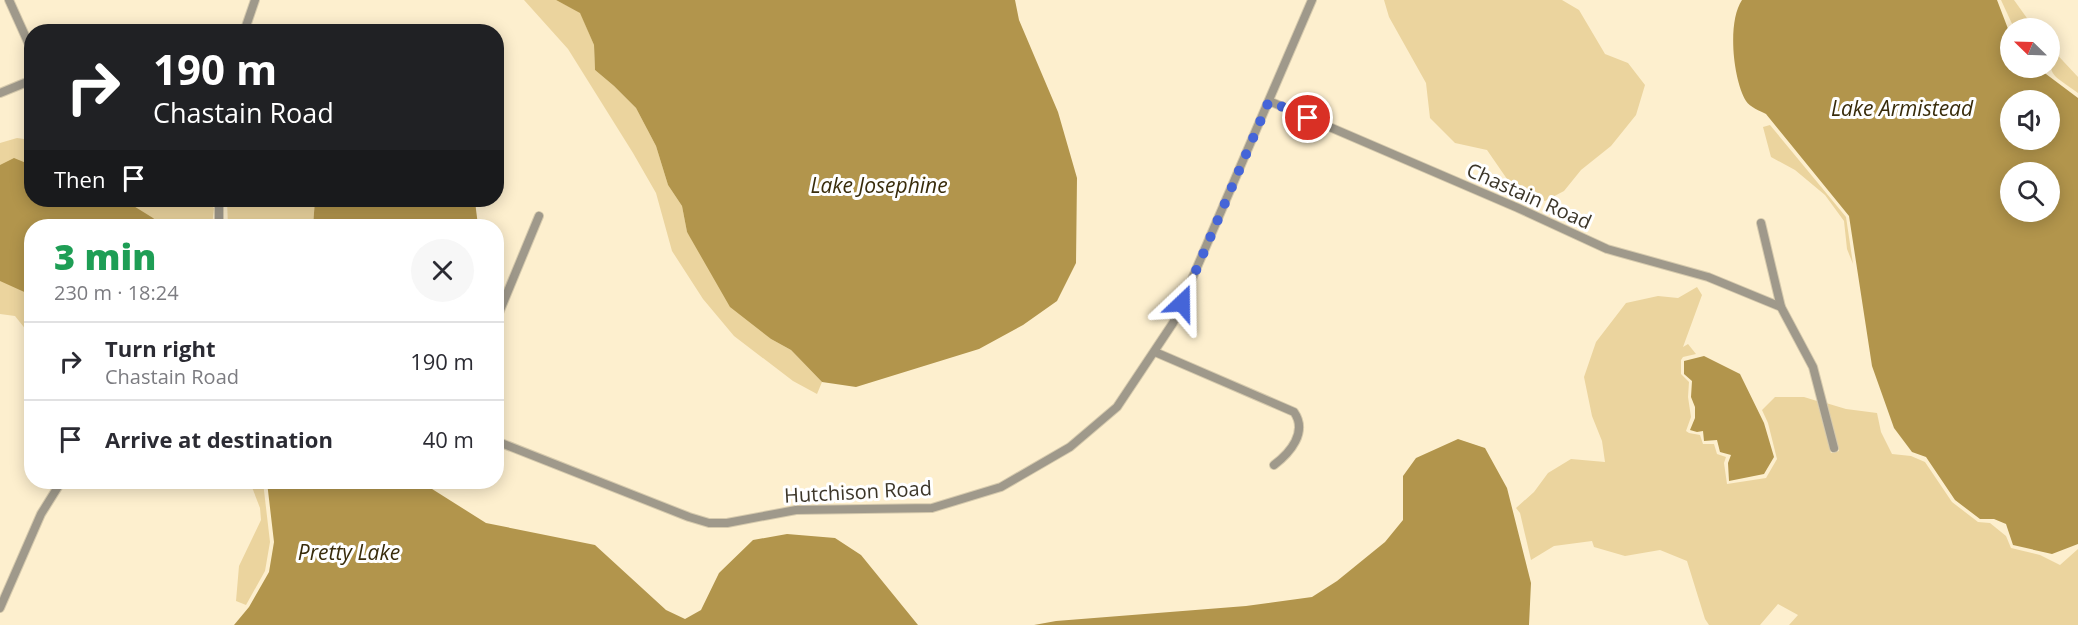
<!DOCTYPE html>
<html lang="en">
<head>
<meta charset="utf-8">
<style>
  :root { --surface:#fff; --page:#f7f7f7; --text:#2b2b33; --muted:#7c7c81; --line:#e1e1e2 }
  body { margin:0; font-family:"Open Sans",sans-serif; background:var(--page); color:var(--text); height:100vh; display:flex; flex-direction:column; font-size:22px; white-space:nowrap }
  * { box-sizing:border-box; margin:0 }
  p { font-size:20px; color:var(--muted) }
  .icon { flex:none; width:33px; height:33px; fill:none; stroke:currentColor; stroke-width:2; stroke-linecap:round; stroke-linejoin:round }
  .map { position:relative; flex:1; overflow:hidden }
  .details { position:absolute; left:24px; top:219px; width:480px; height:270px; display:flex; flex-direction:column; background:var(--surface); border-radius:24px; box-shadow:0 3px 15px #0003 }
  .details>* { flex:none }
  .guide { position:absolute; left:24px; top:24px; width:480px; height:183px; border-radius:24px; box-shadow:0 3px 15px #0003; background:#202124; color:#fff; overflow:hidden }
  .needle { width:39px; rotate:293deg }
  .fabs { position:absolute; left:2000px; top:18px; display:grid; gap:12px }
  .fabs a { display:grid; place-items:center; width:60px; height:60px; border-radius:50%; background:var(--surface); box-shadow:0 3px 15px #0003; font-size:30px }
  .pin { position:absolute; display:grid; place-items:center; width:51px; height:51px; color:#fff; margin:-26px; border:3px solid #fff; border-radius:50%; box-shadow:0 2px 6px #0007 }
  .me { position:absolute; width:66px; margin:-33px; rotate:23deg; stroke-linejoin:round; filter:drop-shadow(0 0 4px #0008) }
  .turn { display:flex; align-items:center; gap:21px; height:126px; padding:0 30px; font-size:27px }
  .turn .icon { width:78px; height:78px; stroke-width:2.5 }
  .turn b { display:block; font-size:42px; line-height:51px }
  .then { display:flex; align-items:center; height:57px; padding:0 30px; background:#0003; gap:12px; font-size:22px }
  .round { display:grid; place-items:center; flex:none; width:63px; height:63px; border-radius:32px; background:var(--page) }
  .headline { display:flex; align-items:center; justify-content:space-between; height:102px; padding:0 30px }
  h1 { font-size:36px; font-weight:800; line-height:45px; color:#1e9e55 }
  ul { padding:0; list-style:none }
  li { display:flex; align-items:center; gap:18px; height:78px; padding:0 30px; border-top:2px solid var(--line) }
  li div { flex:1 }
  li b { display:block; font-size:22px }
  li em { font-style:normal }
  .map>svg:first-child { display:block }
  .green { fill:#ebd49e }
  .water { fill:#b2954c; fill-rule:evenodd }
  .lines { fill:none; stroke-linecap:round; stroke-linejoin:round }
  .minor-casing { stroke:#d6caad; stroke-width:10 }
  .minor { stroke:#9f998b; stroke-width:8 }
  .route { stroke:#4565d8; stroke-width:10; stroke-dasharray:0 18 }
  .labels { text-anchor:middle; stroke-width:6; stroke-linejoin:round; paint-order:stroke }
  .street-label { font-size:20px; fill:#3c3629; stroke:#fff }
  .water-label { font-size:21px; font-style:italic; fill:#392c0b; stroke:#fff }
</style>
</head>
<body>
<div class="map">
<svg width="2078" height="625" viewBox="0 0 2078 625">
  <rect width="100%" height="100%" fill="#fdefce"/>
  <g class="green">
    <polygon points="524,0 556,0 580,12 594,45 595,70 614,86 636,108 656,146 668,185 682,206 687,232 753,323 771,339 791,350 822,382 817,394 793,381 734,336 703,299 672,251 656,193 633,153 568,49"/>
    <polygon points="1384,0 1562,0 1579,10 1605,54 1628,63 1645,85 1636,115 1611,146 1581,170 1564,191 1545,201 1516,192 1487,150 1455,143 1430,118 1426,83 1389,17"/>
    <polygon points="2001,0 2014,0 2034,28 2014,28"/>
    <path d="M2049,46L2078,77V93C2053,74 2049,79 2049,46Z"/>
    <polygon points="1770,125 1846,217 1853,264 1847,249 1844,221 1825,195 1795,170 1771,157 1763,127"/>
    <polygon points="17,138 31,140 32,200 205,200 214,208 212,226 32,226 31,336 15,316 0,314 0,143"/>
    <polygon points="227,200 315,200 313,226 228,226"/>
    <polygon points="1697,287 1702,295 1683,347 1688,344 1696,354 1683,357 1681,360 1681,374 1689,382 1688,397 1691,417 1686,431 1689,433 1700,435 1703,444 1714,444 1717,454 1726,457 1724,463 1727,484 1766,478 1777,459 1768,423 1762,410 1775,397 1804,397 1817,401 1831,453 1839,451 1826,403 1846,409 1877,413 1881,432 1892,454 1911,456 1925,462 1952,502 1978,522 1990,523 2006,536 2011,548 2040,555 2060,565 2078,549 2078,625 1789,625 1798,615 1778,604 1760,625 1709,625 1705,619 1687,561 1660,550 1625,556 1594,547 1592,541 1554,546 1531,560 1520,513 1516,508 1534,492 1548,473 1571,459 1605,462 1602,441 1592,416 1584,377 1596,342 1626,303 1658,296 1678,298"/>
    <polygon points="250,482 263,482 270,542 265,571 246,605 236,601 239,566 261,520 260,508"/>
  </g>
  <g class="water">
    <polygon points="556,0 1015,0 1019,20 1058,112 1077,178 1076,263 1057,301 1023,325 979,349 856,387 822,382 791,350 771,339 730,307 687,232 682,206 668,185 656,146 636,108 614,86 595,70 594,45 580,13"/>
    <path d="M1742,0H1997L2010,34V68H2038L2078,98V544L2052,554L2013,545L2006,524L1994,519H1980L1955,500L1926,457L1912,452L1894,428L1872,366L1849,216L1766,114C1760,111 1750,107 1746,101C1733,79 1727,22 1742,0ZM2010,100H2049V140H2010ZM2049,172V212H2010V172Z"/>
    <polygon points="14,158 31,165 32,200 124,200 153,218 162,226 32,226 31,295 0,281 0,165"/>
    <polygon points="315,200 471,200 475,201 478,226 313,226"/>
    <polygon points="1704,356 1740,374 1764,423 1774,457 1764,474 1729,481 1728,463 1731,455 1720,452 1717,440 1704,441 1703,431 1697,432 1690,430 1695,418 1695,407 1691,397 1692,381 1684,374 1684,361"/>
    <polygon points="1458,439 1485,448 1507,488 1531,583 1529,625 1034,625 1056,621 1246,606 1312,597 1337,581 1385,542 1403,520 1403,476 1416,458"/>
    <polygon points="267,482 421,482 486,523 595,545 666,610 685,619 701,610 719,573 753,540 787,534 835,538 861,555 918,625 234,625 249,607 269,572 274,542"/>
  </g>
  <g class="lines">
    <g class="minor-casing">
      <g id="minor">
        <polyline points="9,0 32,51"/>
        <polyline points="244,32 255,0"/>
        <polyline points="0,93 32,80"/>
        <polyline points="1269,101 1518,208 1607,249 1708,277 1781,307 1813,367 1834,448"/>
        <polyline points="1761,223 1781,307"/>
        <polyline points="219,226 219,200"/>
        <polyline points="496,320 539,216"/>
        <path d="M1155,352L1294,412C1308,432 1290,453 1274,465"/>
        <polyline points="496,441 689,517 709,523 727,523 796,510 932,508 1001,487 1070,447 1117,407 1173,323 1312,0"/>
        <polyline points="0,608 41,514 61,482"/>
      </g>
    </g>
    <use href="#minor" class="minor"/>
  </g>
  <g class="lines">
    <polyline class="route" points="1182,303 1269,101 1308,118"/>
  </g>
  <g class="labels">
    <g class="street-label">
      <text transform="translate(1529 196) rotate(24)" y="7">Chastain Road</text>
      <text transform="translate(858 492) rotate(-3)" y="7">Hutchison Road</text>
    </g>
    <g class="water-label">
      <text x="1902" y="116">Lake Armistead</text>
      <text x="879" y="193">Lake Josephine</text>
      <text x="349" y="560">Pretty Lake</text>
    </g>
  </g>
</svg>
<div class="fabs">
<a><svg class="needle" viewBox="-14 -14 28 28"><path d="M0-13l5 13h-10z" fill="#e53935"/><path d="M0 13l5-13h-10z" fill="#7c7c81"/></svg></a>
<a><svg class="icon" aria-label="sound" viewBox="0 0 24 24"><path d="M4 9h4l5-4v14l-5-4H4zM17 9q2 3 0 6"/></svg></a>
<a><svg class="icon" aria-label="search" viewBox="0 0 24 24"><circle cx="10" cy="10" r="6"/><path d="M15 15l6 6"/></svg></a>
</div>
<div class="pin" style="left:1308px;top:118px;background:#d93025"><svg class="icon" aria-label="arrive" viewBox="0 0 24 24"><path d="M6 21V4h12l-3 4 3 4H6"/></svg></div>
<svg class="me" style="left:1182px;top:303px" viewBox="-20 -20 40 40"><path d="M0-17L14 15 0 8-14 15z" fill="#4565d8" stroke="#fff" stroke-width="4"/></svg>
<div class="guide">
<div class="turn"><svg class="icon" aria-label="right" viewBox="0 0 24 24"><path d="M7 20v-9h11M14 6l5 5-5 5"/></svg><div><b>190 m</b>Chastain Road</div></div>
<div class="then">Then<svg class="icon" aria-label="arrive" viewBox="0 0 24 24"><path d="M6 21V4h12l-3 4 3 4H6"/></svg></div>
</div>
<section class="details">
<div class="headline"><div><h1>3 min</h1><p>230 m · 18:24</p></div><a class="round"><svg class="icon" aria-label="close" viewBox="0 0 24 24"><path d="M6 6l12 12M18 6L6 18"/></svg></a></div>
<ul>
<li><svg class="icon" aria-label="right" viewBox="0 0 24 24"><path d="M7 20v-9h11M14 6l5 5-5 5"/></svg><div><b>Turn right</b><p>Chastain Road</p></div><em>190 m</em></li>
<li><svg class="icon" aria-label="arrive" viewBox="0 0 24 24"><path d="M6 21V4h12l-3 4 3 4H6"/></svg><div><b>Arrive at destination</b></div><em>40 m</em></li>
</ul>
</section>
</div>
</body>
</html>
